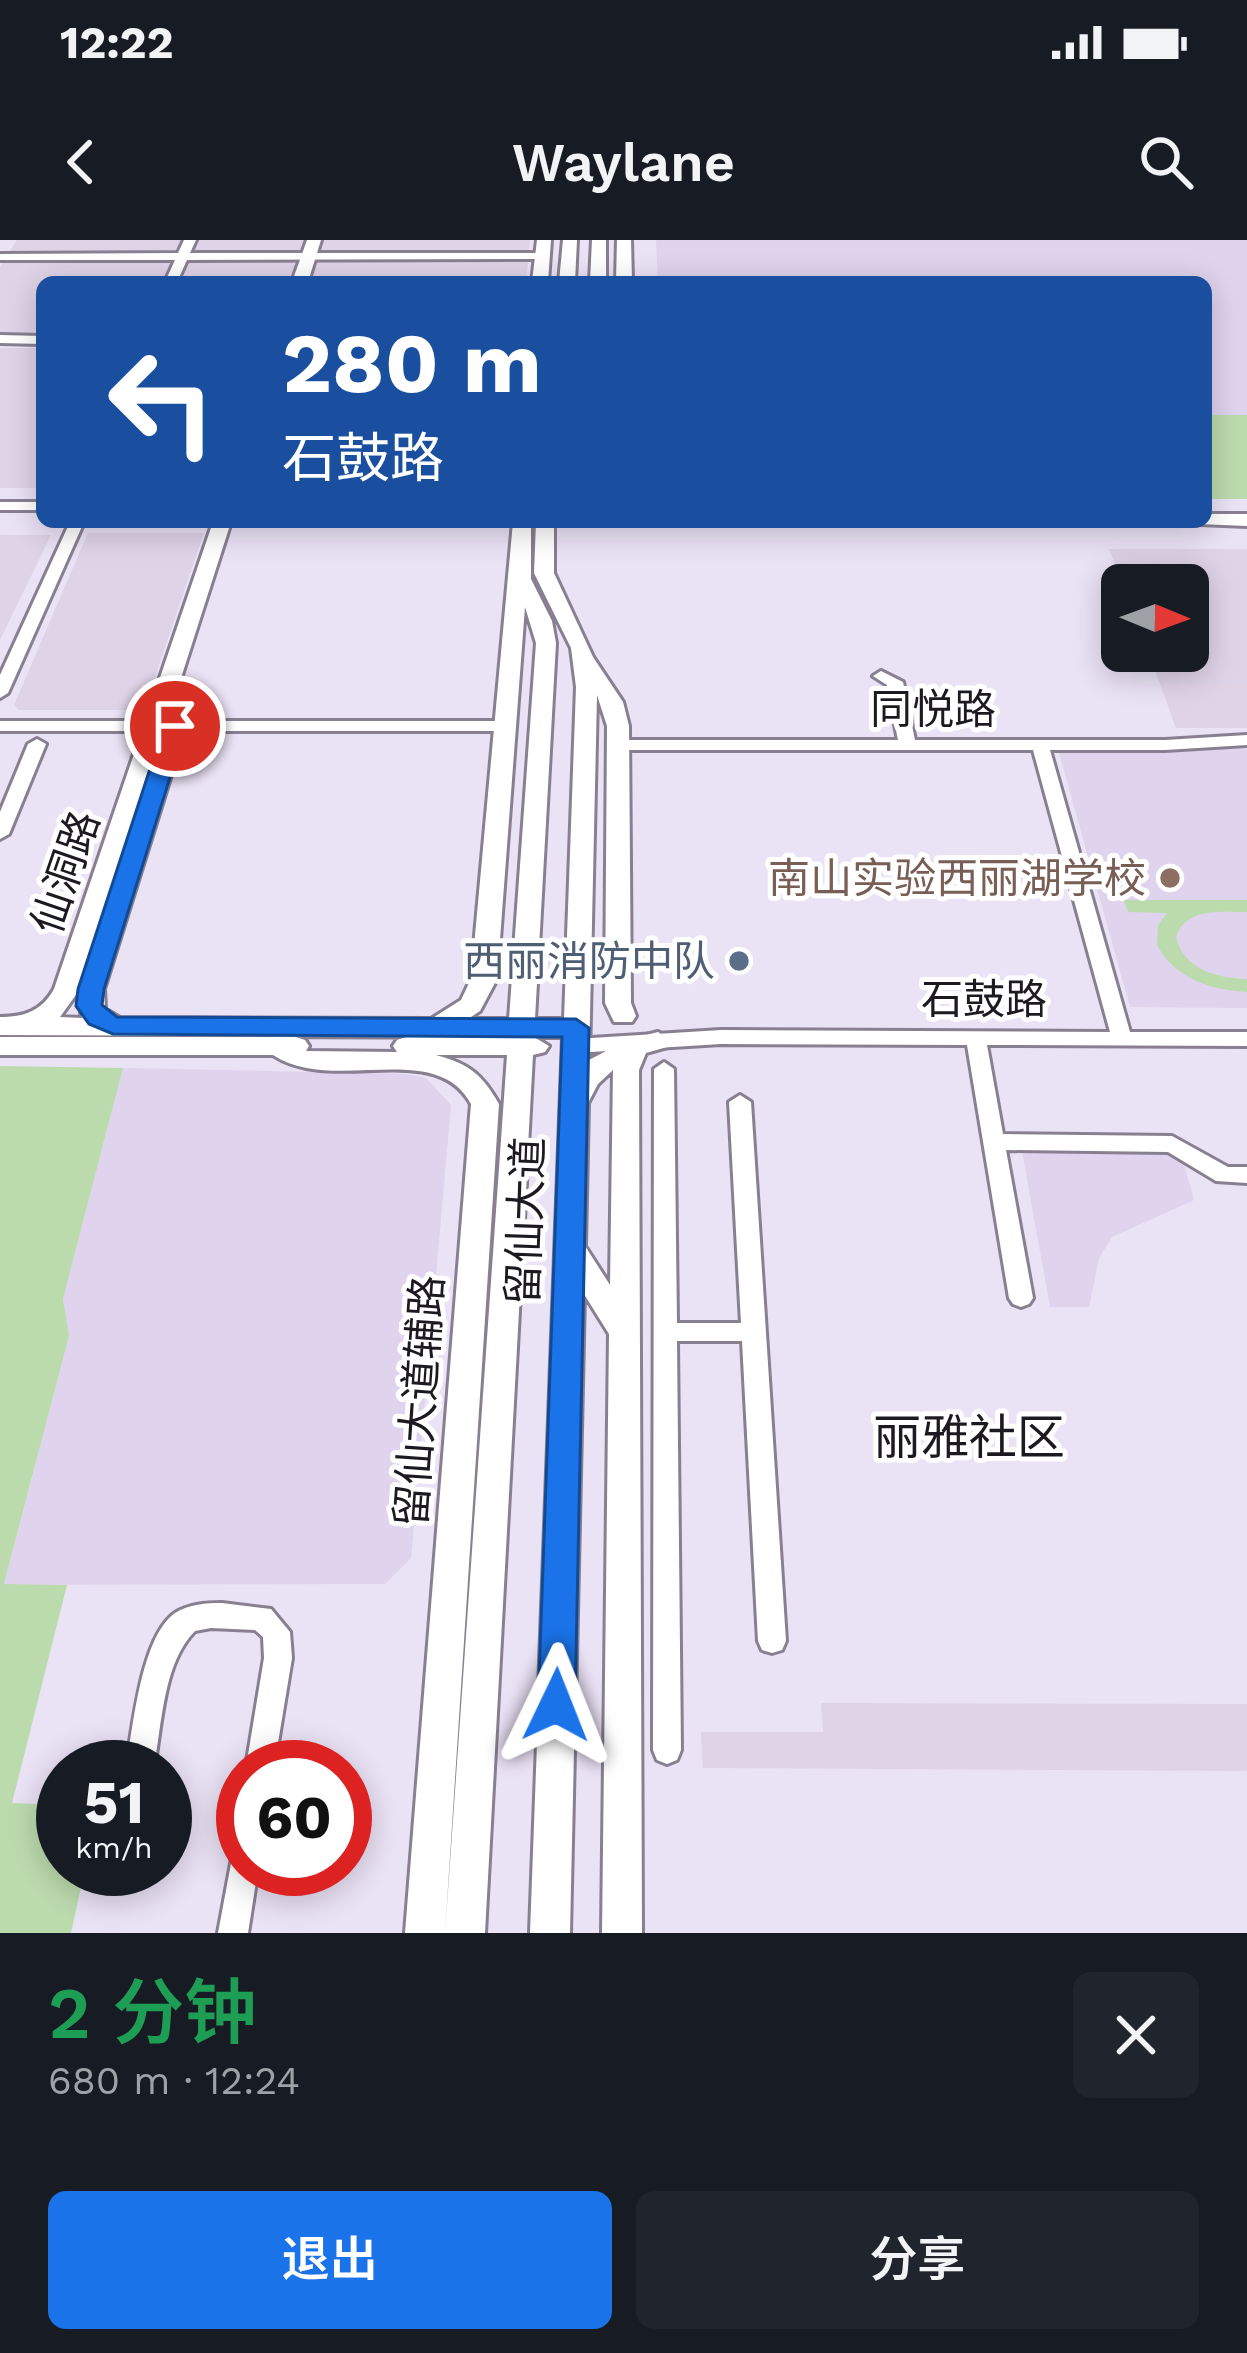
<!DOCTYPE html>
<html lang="zh">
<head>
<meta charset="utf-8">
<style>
  :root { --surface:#171b24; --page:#20242c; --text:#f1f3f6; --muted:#9ea1a6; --accent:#1a73e8 }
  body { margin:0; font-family:"Work Sans","Noto Sans SC",sans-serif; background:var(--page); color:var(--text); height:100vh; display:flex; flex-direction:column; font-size:45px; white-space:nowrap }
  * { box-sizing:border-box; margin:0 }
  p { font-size:39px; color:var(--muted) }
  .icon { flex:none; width:66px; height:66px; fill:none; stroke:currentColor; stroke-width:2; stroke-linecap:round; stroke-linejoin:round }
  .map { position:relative; height:1693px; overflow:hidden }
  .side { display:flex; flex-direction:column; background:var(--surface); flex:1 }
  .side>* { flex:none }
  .hud { position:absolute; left:36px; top:36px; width:1176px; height:252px; border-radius:18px; box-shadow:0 6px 30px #0003; background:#1a4fa0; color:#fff; overflow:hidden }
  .needle { width:78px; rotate:91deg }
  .tools { position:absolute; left:1101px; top:324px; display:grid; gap:24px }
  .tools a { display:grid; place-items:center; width:108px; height:108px; border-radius:18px; background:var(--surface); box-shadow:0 6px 30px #0003; font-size:60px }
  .speed { position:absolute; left:36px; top:1500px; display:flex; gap:24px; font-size:60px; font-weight:700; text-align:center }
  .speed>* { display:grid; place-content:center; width:156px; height:156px; border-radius:50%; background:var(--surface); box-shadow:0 6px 30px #0003; line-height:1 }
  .speed small { font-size:30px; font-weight:400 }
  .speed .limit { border:18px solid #d22; background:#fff; color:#111 }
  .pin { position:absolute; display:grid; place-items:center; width:102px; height:102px; color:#fff; margin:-51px; border:6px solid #fff; border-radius:50%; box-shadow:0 3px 12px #0007 }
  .me { position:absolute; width:132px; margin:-66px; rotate:2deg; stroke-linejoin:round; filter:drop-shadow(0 0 9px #0008) }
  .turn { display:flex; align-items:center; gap:42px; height:252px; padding:0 48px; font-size:54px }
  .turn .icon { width:156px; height:156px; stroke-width:2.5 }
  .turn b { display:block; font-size:84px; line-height:102px }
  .round { display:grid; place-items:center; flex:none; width:126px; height:126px; border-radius:18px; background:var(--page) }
  .headline { display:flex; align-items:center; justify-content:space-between; height:204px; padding:0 48px }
  h1 { font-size:72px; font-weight:600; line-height:90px; color:#1e9e55 }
  .button { display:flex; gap:24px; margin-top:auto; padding:24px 48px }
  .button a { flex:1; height:138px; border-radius:18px; background:var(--accent); color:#fff; font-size:48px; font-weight:600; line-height:138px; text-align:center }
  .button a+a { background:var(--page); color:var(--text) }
  .status { display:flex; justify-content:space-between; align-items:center; height:84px; padding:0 60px; background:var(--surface); direction:ltr }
  .status svg { height:33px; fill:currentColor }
  header { display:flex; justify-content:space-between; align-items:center; height:156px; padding:0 48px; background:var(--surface); font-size:54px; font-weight:600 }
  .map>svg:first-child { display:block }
  .commercial { fill:#dfd3e7 }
  .industrial { fill:#e0d3e6 }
  .built { fill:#dfd3ed }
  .green { fill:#bcdbad }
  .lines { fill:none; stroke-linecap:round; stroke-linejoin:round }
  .minor-casing { stroke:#888091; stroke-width:6 }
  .major-casing { stroke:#888091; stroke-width:6 }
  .minor { fill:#fff; fill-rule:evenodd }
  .major { fill:#fff; fill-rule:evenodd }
  .route { fill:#1a73e8; stroke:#114b97; stroke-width:3 }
  .education-dot { fill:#8d6e63; stroke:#fff; stroke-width:4.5 }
  .service-dot { fill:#5c6f8a; stroke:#fff; stroke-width:4.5 }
  .labels { text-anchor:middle; stroke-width:10; stroke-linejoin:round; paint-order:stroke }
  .street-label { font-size:42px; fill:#1c1920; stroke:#fff }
  .education-label { font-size:42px; fill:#785e54; stroke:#fff; text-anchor:end }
  .service-label { font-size:42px; fill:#4e5e75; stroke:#fff; text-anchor:end }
  .quarter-label { font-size:48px; fill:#1c1920; stroke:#fff }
</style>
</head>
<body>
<div class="status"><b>12:22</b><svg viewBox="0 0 49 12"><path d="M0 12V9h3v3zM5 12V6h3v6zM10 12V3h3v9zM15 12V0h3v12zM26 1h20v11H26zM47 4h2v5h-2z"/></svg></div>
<header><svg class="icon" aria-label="back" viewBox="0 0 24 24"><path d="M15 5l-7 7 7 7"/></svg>Waylane<svg class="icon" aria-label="search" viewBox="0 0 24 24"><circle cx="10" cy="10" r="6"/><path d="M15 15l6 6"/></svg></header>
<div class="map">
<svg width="1247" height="1693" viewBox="0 0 1247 1693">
  <rect width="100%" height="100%" fill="#eae2f5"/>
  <g class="commercial">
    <polygon points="17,0 530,0 526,42 42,42 42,94 0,94 0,27"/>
    <rect x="0" y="108" width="42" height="140"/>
    <polygon points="88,293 204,293 146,463 128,470 19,470 14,465"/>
    <polygon points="0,295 51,295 0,400"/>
    <polygon points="1109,309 1247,309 1247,444 1160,444 1147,411 1188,411 1188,345 1123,345"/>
    <polygon points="821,1463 1247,1464 1247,1531 703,1528 701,1492 823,1492"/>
  </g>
  <polygon class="industrial" points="1160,444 1247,444 1247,488 1176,488"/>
  <g class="built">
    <polygon points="656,0 1247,0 1247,175 1206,175 1206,42 658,42"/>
    <polygon points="1058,509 1247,509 1247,768 1130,767"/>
    <polygon points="123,828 405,834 426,838 451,865 411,1318 385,1344 4,1345 69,1096 63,1059"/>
    <polygon points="1022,911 1181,913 1194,960 1112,997 1099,1018 1089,1067 1050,1067"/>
  </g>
  <g class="green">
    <rect x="1206" y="175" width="41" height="84"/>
    <path d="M1124,660H1247V672C1220,672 1186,667 1176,697C1184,730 1217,738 1247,739V752C1211,750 1175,739 1157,705L1158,685L1167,673L1128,672Z"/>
    <polygon points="0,826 123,828 63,1059 69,1096 4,1344 67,1345 12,1563 63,1565 63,1629 85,1629 71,1693 0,1693"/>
  </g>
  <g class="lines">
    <g class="minor-casing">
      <g id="minor">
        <polygon points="184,0 196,0 190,13 543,13 549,16 543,19 187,20 177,42 165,42 175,20 0,20 0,14 178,13"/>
        <polygon points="0,95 42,96 42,104 0,103"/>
        <rect x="0" y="262" width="42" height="8"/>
        <polygon points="70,282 84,282 8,453 0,458 0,435"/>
        <polygon points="881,431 903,442 915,500 1165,500 1247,495 1247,505 1165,510 1050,510 1130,792 1247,792 1247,806 987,805 1003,894 1172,896 1228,927 1247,927 1247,943 1216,941 1168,912 1006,910 1033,1058 1029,1064 1021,1067 1013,1064 1009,1058 967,805 721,804 575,813 565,806 575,799 721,790 1110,792 1033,510 619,510 610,505 619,500 898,500 887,445 873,436"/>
        <polygon points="0,481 506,481 514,486 506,491 0,491"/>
        <polygon points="37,499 46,504 9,594 0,599 0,572 28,504"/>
        <polygon points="664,822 674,829 677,1083 741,1083 729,862 740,855 751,862 786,1401 782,1410 772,1413 762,1410 758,1401 742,1101 677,1101 681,1510 677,1520 667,1524 657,1520 653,1510 654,829"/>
        <path d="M222,1363L271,1369L290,1392L292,1418L274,1527H246L264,1418L263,1397L255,1390L211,1388L195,1391C163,1423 162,1484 154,1527H126C133,1488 141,1397 175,1373C189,1364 206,1363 222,1363Z"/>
        <polygon points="243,1614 243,1629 258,1629 248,1693 218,1693 232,1618"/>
      </g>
    </g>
    <g class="major-casing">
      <g id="major">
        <polygon points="307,0 321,0 308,42 292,42"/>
        <polygon points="537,0 551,0 548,42 532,42"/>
        <polygon points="563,0 577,0 575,42 559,42"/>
        <polygon points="592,0 606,0 606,42 590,42"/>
        <polygon points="617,0 631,0 632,42 616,42"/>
        <polygon points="1206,274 1247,274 1247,286 1199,284 1206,282"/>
        <path d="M213,282H231L172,466L181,462L192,468L104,749L105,769L120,778L431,779L461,760L471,739L513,282H531V339L552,381L556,403L535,779H564L576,447L571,408L534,333L536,282H554V333L593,417L623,462L629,486L631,763L636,776L632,782H614L605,763L607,486L597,455L589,820L627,800L658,792L671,801L667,807L646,813L639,830L642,1693H602L609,1094L584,1054L570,1693H530L563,797H534L549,806L545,812L533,815L485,1693H445L507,815H436C469,824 482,834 499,864L445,1693H405L471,864C435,798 333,855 273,815H0V797H296L305,800L309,806L306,811L397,812L393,806L397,800L406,797H508L0,795V777C24,777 42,771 54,749ZM525,367L536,403L509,779H468L480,771L497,739ZM78,752L82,778L60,777ZM613,830L610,1045L585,1006L588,863L598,844Z"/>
      </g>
    </g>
    <use href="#minor" class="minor"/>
    <use href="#major" class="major"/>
  </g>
  <polygon class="route" points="175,479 186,486 104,749 102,765 117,777 576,779 589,788 575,1465 569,1477 556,1482 544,1477 538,1465 562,797 113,794 89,784 76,766 78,749 164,486"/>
  <circle class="education-dot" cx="1170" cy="638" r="12"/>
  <circle class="service-dot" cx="739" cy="721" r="12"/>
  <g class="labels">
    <g class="street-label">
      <text x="933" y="484">同悦路</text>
      <text transform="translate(65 632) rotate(-71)" y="15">仙洞路</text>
      <text x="984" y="774">石鼓路</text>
      <text transform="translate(525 981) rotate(-88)" y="15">留仙大道</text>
      <text transform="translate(419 1161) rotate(-86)" y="15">留仙大道辅路</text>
    </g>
    <g class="education-label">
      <text x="1146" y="653">南山实验西丽湖学校</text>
    </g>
    <g class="service-label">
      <text x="715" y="736">西丽消防中队</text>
    </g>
    <g class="quarter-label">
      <text x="969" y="1214">丽雅社区</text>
    </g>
  </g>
</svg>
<div class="tools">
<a><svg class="needle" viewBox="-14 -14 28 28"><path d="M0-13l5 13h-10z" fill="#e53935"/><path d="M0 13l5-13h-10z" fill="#9ea1a6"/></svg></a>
</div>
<div class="speed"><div>51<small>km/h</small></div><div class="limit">60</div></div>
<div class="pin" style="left:175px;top:486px;background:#d93025"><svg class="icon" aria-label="arrive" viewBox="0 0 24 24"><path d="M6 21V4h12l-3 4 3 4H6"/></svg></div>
<svg class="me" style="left:556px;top:1465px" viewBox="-20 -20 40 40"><path d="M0-17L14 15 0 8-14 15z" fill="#1a73e8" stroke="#fff" stroke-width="4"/></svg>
<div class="hud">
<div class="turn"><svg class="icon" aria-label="left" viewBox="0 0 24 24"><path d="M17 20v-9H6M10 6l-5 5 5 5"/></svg><div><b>280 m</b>石鼓路</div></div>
</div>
</div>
<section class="side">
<div class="headline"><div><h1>2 分钟</h1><p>680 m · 12:24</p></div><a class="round"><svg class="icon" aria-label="close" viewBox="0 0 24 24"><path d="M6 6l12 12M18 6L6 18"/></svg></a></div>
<div class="button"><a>退出</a><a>分享</a></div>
</section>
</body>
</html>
